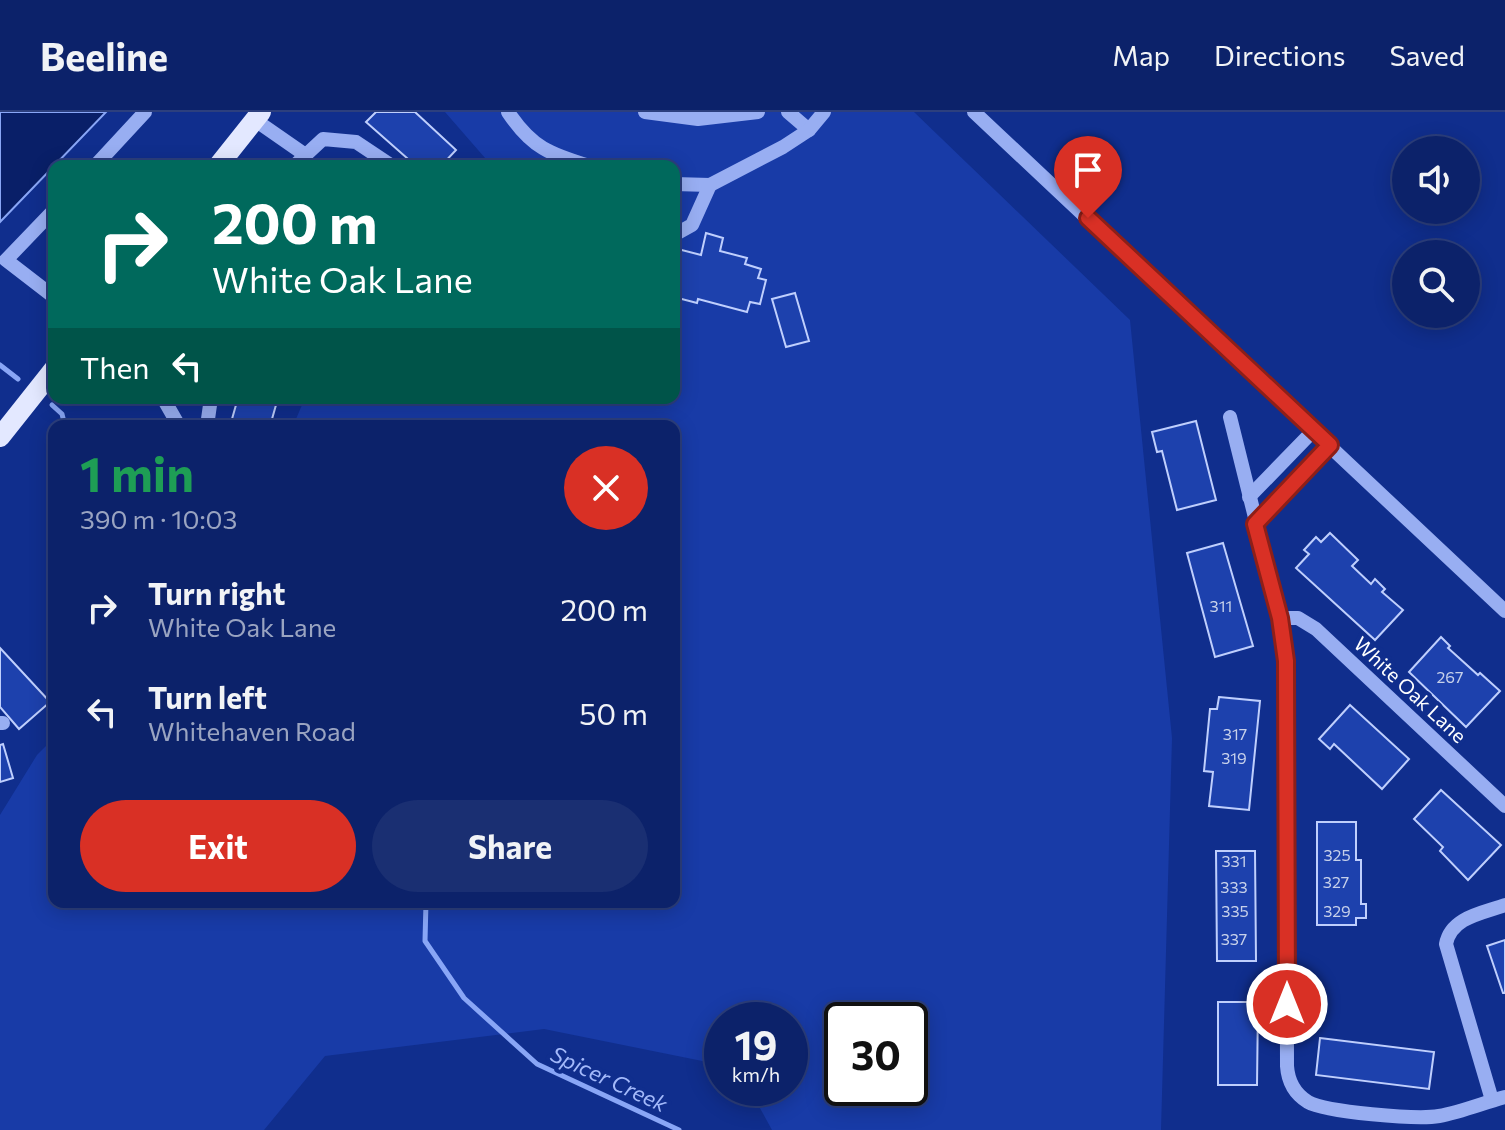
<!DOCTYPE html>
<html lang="en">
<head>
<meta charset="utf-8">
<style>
  :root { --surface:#0c226a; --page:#1a2f72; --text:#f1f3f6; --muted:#9aa4c1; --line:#2c3f7e; --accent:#d93025 }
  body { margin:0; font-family:Commissioner,sans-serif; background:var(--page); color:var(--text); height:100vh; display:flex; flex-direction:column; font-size:30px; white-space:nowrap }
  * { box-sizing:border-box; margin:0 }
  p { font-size:26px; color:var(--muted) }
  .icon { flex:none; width:44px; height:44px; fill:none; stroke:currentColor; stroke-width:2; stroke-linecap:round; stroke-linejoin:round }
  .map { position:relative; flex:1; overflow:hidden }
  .details { position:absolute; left:48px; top:308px; width:632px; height:488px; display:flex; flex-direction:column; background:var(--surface); border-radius:16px; box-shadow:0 4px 20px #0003,0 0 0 2px var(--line) }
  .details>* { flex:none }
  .hud { position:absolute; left:48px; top:48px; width:632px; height:244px; border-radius:16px; box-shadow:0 4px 20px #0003,0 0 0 2px var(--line); background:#00695c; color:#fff; overflow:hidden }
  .tools { position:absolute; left:1392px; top:24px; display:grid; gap:16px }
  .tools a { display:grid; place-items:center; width:88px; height:88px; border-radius:50%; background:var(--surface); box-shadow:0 4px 20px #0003,0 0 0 2px var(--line); font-size:40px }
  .speed { position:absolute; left:704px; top:890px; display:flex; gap:16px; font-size:40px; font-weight:700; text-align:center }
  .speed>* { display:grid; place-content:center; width:104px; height:104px; border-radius:50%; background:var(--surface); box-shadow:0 4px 20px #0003,0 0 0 2px var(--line); line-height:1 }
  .speed small { font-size:20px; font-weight:400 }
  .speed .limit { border:4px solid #111; border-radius:12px; background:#fff; color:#111 }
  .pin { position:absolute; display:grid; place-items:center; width:68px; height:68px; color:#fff; margin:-82px -34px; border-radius:50% 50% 50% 0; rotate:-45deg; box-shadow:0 0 8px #0007 }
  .pin .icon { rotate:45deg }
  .me { position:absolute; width:88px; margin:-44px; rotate:0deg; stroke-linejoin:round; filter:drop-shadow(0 0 6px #0008) }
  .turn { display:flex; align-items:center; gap:28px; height:168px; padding:0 32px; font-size:36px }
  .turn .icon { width:104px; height:104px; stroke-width:2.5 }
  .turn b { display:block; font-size:56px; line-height:68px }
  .then { display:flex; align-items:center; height:76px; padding:0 32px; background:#0003; gap:16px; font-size:30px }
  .round { display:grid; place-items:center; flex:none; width:84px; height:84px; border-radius:42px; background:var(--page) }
  .head { display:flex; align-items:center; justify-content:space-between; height:136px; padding:0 32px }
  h1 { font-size:48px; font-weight:700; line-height:60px; color:#1e9e55 }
  .cta { display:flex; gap:16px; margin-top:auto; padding:16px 32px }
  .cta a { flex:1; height:92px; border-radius:48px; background:var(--accent); color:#fff; font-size:32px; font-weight:700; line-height:92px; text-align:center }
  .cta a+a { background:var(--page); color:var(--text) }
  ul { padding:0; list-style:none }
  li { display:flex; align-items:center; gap:24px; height:104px; padding:0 32px }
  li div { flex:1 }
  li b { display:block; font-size:30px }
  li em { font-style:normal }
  header { display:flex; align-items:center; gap:48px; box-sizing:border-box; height:112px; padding:0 40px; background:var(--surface); border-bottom:2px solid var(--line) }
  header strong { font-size:38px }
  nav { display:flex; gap:44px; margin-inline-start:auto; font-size:28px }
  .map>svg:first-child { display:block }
  .green { fill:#183ba7; fill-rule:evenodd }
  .water { fill:#091f68; stroke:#89a6f6; stroke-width:2 }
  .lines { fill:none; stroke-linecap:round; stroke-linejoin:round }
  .stream { stroke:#89a6f6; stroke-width:5 }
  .building { fill:#1d41ad; stroke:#bfcffd; stroke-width:2 }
  .minor { stroke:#98aef2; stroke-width:14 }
  .major { stroke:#e3e8ff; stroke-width:20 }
  .route-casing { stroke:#8d1f18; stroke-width:20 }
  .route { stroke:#d93025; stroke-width:14 }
  .labels { text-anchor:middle; stroke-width:8; stroke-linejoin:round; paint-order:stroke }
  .number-label { font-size:16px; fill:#c6d0ea }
  .street-label { font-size:20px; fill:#fff; stroke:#102e8d }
  .water-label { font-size:22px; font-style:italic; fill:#a3b9fa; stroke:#102e8d }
</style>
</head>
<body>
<header>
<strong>Beeline</strong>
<nav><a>Map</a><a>Directions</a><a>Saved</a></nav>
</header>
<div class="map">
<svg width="1505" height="1018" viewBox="0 0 1505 1018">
  <rect width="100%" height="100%" fill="#102e8d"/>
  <path class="green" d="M445,0H914L1130,208L1172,626L1161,1018H772L749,976H790V908H722V953L544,917L325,944L264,1018H0V703L37,643L54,626V790H674V314H293L305,286H674V54H492ZM842,908H910V976H842Z"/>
  <polygon class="water" points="0,0 106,0 0,110"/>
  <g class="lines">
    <g class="stream">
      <polyline points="0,253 18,267"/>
      <polyline points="52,293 62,302 65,314"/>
      <polyline points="426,790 425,829 464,886 537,952 679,1018"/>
    </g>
  </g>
  <g class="building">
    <polygon points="376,0 415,0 456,38 441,54 416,54 366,10"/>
    <polygon points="706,121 723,126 720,139 747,146 745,152 761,157 758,166 766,168 760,192 750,190 747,200 698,187 697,191 674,185 674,136 701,143"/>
    <polygon points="795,181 809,229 786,235 772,187"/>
    <polygon points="238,286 278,286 270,314 230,314"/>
    <polygon points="1196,309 1216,388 1177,398 1162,339 1157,340 1152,320"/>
    <polygon points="1330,421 1358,448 1352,454 1371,472 1375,467 1385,477 1382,480 1403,498 1375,528 1296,456 1309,442 1304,438 1316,425 1321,430"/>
    <polygon points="1223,431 1253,534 1215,545 1187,441"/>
    <polygon points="1441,525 1450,534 1448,536 1478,563 1480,561 1500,579 1466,615 1409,560"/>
    <polygon points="0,536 50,590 19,617 0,595"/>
    <polygon points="1219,585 1260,589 1249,698 1209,694 1213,660 1204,659 1210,597 1217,597"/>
    <polygon points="1350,593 1409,647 1382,677 1334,632 1330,637 1319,627"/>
    <polygon points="3,632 13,666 0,670 0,633"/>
    <polygon points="1441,678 1501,733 1468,768 1440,739 1443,735 1414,707"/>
    <polygon points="1317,710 1356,710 1356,748 1361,748 1361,792 1366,792 1366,806 1356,806 1356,813 1317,813"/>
    <polygon points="1216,739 1255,739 1256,849 1217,849"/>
    <polygon points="1505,828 1505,881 1503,881 1487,834"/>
    <polygon points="1218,890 1258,890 1257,973 1218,973"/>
    <polygon points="1320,926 1434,940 1429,977 1316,963"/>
  </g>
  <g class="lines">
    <g class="minor">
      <path d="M508,0C532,36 550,42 589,54"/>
      <polyline points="645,0 698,7 758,0"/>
      <polyline points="788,0 809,18"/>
      <polyline points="974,0 1505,499"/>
      <polyline points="255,8 304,42"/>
      <polyline points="95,54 145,0"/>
      <polyline points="294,54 323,27 356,30 392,54"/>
      <polyline points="674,72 710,73 783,35 809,18 824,0"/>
      <polyline points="54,98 6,148 54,185"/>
      <polyline points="674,123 692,113 710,73"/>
      <polyline points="163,286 179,314"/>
      <path d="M1230,305L1280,506L1286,549L1287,954C1288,969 1295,982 1308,990C1325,1000 1418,1008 1439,1004C1461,1000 1483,991 1505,985"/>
      <polyline points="207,314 211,286"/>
      <polyline points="1249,385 1314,318"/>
      <polyline points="1255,412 1330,333"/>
      <polyline points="1280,506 1298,506 1316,517 1505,694"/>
      <polyline points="0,611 3,611"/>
      <path d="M1492,988L1446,832C1451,805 1483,801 1505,793"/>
    </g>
    <g class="major">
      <polyline points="218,54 261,0"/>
      <polyline points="0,325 54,257"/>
    </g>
  </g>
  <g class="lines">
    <g class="route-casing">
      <polyline id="route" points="1088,106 1330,333 1255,412 1280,506 1286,549 1287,892"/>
    </g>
    <use href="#route" class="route"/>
  </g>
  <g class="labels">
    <g class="number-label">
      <text x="1221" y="500">311</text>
      <text x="1450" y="571">267</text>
      <text x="1235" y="628">317</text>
      <text x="1234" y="652">319</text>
      <text x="1337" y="749">325</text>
      <text x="1234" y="755">331</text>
      <text x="1336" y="776">327</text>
      <text x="1234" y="781">333</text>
      <text x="1235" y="805">335</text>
      <text x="1337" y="805">329</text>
      <text x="1234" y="833">337</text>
    </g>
    <g class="street-label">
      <text transform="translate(1410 578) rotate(43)" y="7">White Oak Lane</text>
    </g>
    <g class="water-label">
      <text transform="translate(609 967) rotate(25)" y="8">Spicer Creek</text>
    </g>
  </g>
</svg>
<div class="tools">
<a><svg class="icon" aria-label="sound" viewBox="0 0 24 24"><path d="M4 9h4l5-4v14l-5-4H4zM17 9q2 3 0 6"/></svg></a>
<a><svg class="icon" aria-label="search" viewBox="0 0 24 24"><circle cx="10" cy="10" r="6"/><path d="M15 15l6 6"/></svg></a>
</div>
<div class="speed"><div>19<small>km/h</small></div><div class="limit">30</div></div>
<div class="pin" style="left:1088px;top:106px;background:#d93025"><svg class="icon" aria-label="arrive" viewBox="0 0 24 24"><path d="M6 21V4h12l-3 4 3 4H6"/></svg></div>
<svg class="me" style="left:1287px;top:892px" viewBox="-20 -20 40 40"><circle r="17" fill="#d93025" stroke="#fff" stroke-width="3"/><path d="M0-11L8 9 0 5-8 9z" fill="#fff"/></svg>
<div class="hud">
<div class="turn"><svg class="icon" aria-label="right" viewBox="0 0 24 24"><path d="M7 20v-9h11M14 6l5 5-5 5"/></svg><div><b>200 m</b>White Oak Lane</div></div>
<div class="then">Then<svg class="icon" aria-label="left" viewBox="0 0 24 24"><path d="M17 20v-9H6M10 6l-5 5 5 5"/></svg></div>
</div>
<section class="details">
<div class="head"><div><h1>1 min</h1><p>390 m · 10:03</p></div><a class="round" style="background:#d93025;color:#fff"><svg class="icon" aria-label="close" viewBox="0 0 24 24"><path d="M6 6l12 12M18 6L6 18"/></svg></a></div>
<ul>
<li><svg class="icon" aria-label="right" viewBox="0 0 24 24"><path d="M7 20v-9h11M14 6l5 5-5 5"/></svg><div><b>Turn right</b><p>White Oak Lane</p></div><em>200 m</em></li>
<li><svg class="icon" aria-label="left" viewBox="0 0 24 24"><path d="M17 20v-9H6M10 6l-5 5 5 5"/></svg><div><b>Turn left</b><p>Whitehaven Road</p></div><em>50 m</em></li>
</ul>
<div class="cta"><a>Exit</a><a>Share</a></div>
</section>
</div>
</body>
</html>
